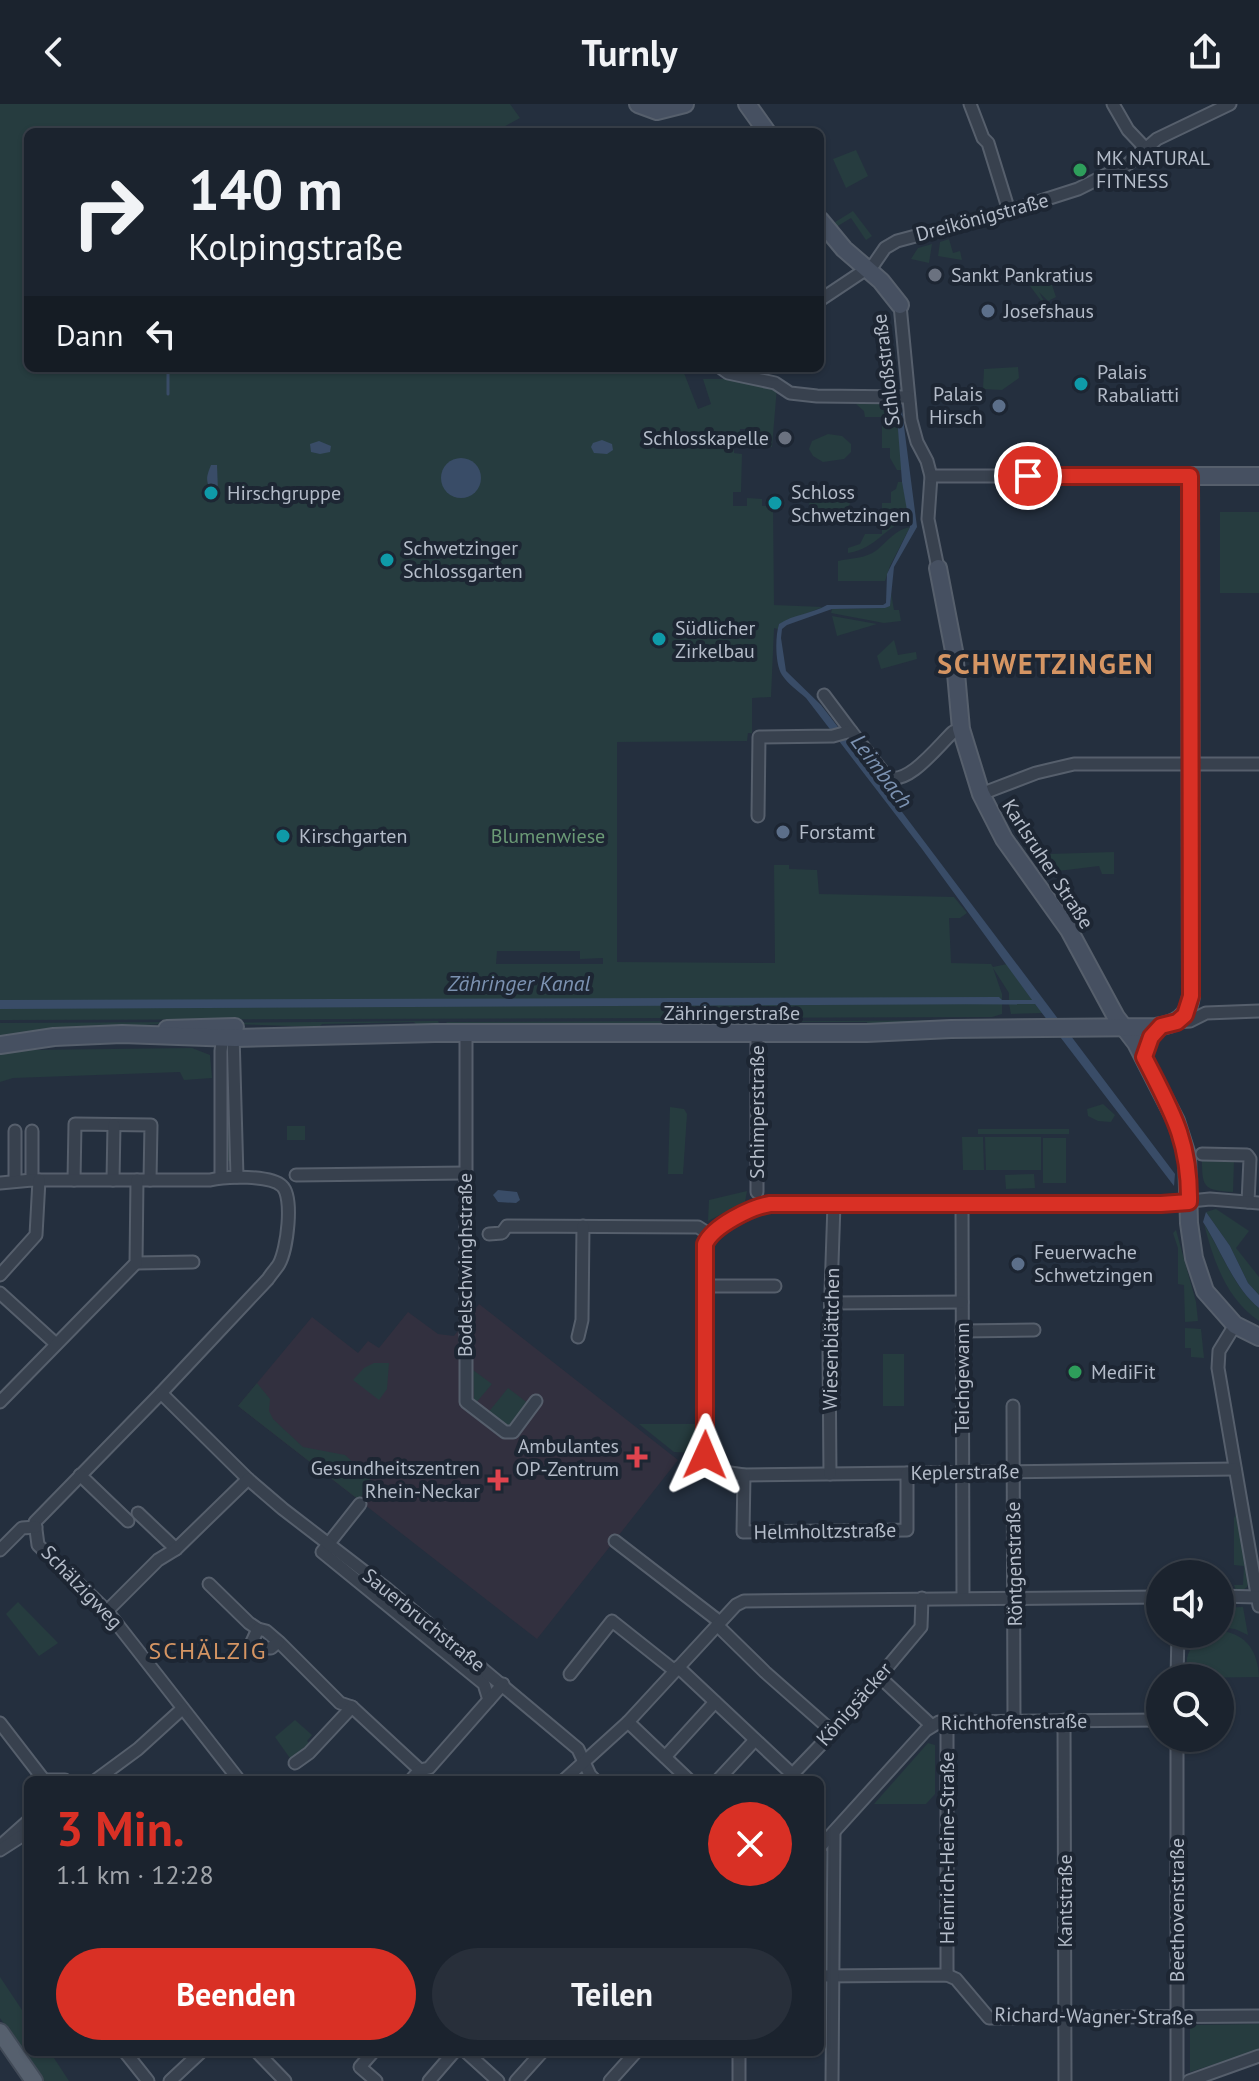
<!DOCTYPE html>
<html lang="de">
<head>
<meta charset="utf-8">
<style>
  :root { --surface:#1b232e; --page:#282f3a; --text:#f1f3f6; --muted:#a0a4aa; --line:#39404a; --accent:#d93025 }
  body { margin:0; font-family:"PT Sans",sans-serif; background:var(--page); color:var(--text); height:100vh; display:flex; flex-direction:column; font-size:30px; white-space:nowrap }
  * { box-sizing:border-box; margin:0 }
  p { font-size:26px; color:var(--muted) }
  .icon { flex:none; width:44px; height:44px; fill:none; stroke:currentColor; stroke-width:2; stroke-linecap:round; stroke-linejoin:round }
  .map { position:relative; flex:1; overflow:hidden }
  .panel { position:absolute; left:24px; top:1672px; width:800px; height:280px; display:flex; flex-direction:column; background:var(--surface); border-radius:12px; box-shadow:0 2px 6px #0004,0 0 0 2px var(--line) }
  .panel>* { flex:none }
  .banner { position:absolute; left:24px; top:24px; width:800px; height:244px; border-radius:12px; box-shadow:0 2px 6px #0004,0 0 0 2px var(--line); background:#1b232e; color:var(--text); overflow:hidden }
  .buttons { position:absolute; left:1146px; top:1456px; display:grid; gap:16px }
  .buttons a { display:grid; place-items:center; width:88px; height:88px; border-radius:50%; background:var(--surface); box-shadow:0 2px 6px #0004,0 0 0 2px var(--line); font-size:40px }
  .pin { position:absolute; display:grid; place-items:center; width:68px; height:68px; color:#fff; margin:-34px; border:4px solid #fff; border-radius:50%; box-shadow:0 2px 8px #0007 }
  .me { position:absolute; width:88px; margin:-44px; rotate:1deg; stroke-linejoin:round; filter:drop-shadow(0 0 6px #0008) }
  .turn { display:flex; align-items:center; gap:28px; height:168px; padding:0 32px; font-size:36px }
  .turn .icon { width:104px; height:104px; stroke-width:2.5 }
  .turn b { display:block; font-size:56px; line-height:68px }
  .then { display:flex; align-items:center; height:76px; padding:0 32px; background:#0003; gap:16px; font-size:30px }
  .round { display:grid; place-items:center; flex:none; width:84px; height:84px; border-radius:42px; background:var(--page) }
  .overview { display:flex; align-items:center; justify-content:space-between; height:136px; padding:0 32px }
  h1 { font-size:48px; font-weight:700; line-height:60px; color:var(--accent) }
  .cta { display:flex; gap:16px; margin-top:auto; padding:16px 32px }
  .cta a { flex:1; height:92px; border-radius:48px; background:var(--accent); color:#fff; font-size:32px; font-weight:700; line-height:92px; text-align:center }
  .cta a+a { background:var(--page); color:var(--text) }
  header { display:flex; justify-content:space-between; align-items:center; height:104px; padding:0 32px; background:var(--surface); font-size:36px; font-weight:700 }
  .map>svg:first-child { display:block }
  .medical { fill:#32303f }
  .green { fill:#263c3f; fill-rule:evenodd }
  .water { fill:#394c67 }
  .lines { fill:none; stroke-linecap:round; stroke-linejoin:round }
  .stream { stroke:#394c67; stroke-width:3 }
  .street-casing { stroke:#565f6c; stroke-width:15 }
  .secondary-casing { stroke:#565f6c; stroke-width:20 }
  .primary-casing { stroke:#414a57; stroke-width:20 }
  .street { stroke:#38414e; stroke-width:11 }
  .secondary { stroke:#465061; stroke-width:16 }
  .primary { stroke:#56606e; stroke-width:16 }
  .route-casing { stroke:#8d1f18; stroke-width:20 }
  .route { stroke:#d93025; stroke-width:14 }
  .leisure-dot { fill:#2e9e5b; stroke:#1d2633; stroke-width:3 }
  .worship-dot { fill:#6b7280; stroke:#1d2633; stroke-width:3 }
  .service-dot { fill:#5c6f8a; stroke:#1d2633; stroke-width:3 }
  .culture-dot { fill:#0f9aa8; stroke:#1d2633; stroke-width:3 }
  .health-dot { fill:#e0444e; stroke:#1d2633; stroke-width:3 }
  .labels { text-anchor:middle; stroke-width:8; stroke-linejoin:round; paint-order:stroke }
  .poi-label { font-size:20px; fill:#b4bcc9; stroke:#1d2633; text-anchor:start }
  .street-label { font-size:20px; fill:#b4bcc9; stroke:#1d2633 }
  .park-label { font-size:20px; fill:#6b9a76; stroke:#1d2633 }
  .water-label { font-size:22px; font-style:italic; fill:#7c92b1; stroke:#1d2633 }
  .quarter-label { font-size:24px; letter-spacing:2px; fill:#d59563; stroke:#1d2633 }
  .district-label { font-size:28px; font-weight:bold; letter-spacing:2px; fill:#d59563; stroke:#1d2633 }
</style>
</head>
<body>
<header><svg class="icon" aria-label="back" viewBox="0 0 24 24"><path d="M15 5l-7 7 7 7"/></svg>Turnly<svg class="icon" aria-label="share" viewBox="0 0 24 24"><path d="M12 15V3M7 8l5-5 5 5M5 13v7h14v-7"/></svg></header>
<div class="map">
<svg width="1259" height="1977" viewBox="0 0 1259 1977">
  <rect width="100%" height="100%" fill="#242f3e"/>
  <polygon class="medical" points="479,1200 678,1356 537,1535 238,1302 312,1213 358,1249 368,1237 379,1244 408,1208 438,1230 454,1232"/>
  <g class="green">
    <path d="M0,0H510L520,14L500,25L502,28H28V264H682L698,305L711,300L703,275H744L777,283L772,343H749V325H740L739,335H734V349L742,350L741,388H733V402H747V394L762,395V402H773L774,501L823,503L779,520L778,525L774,524L771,593L752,594V629H748L747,637L617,638V858L775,859L774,761H789V765L817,766L819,790L954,793L967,809L960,814H949L951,859L991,860L993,863L1007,860L1032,896H1009V889L993,864L1002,890V910L992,913L0,916ZM580,847V855L603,854V860H496L497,847Z"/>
    <polygon points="856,46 868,72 846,84 833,55"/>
    <polygon points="853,107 872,132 866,136 851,114 836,123 832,120"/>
    <polygon points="949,135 953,149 960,147 962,156 938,152 940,138"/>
    <polygon points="932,140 929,159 911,155 918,144"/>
    <polygon points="1047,166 1056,193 1048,197 1039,188 1044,197 1042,198 1027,178 1030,176 1027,172"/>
    <polygon points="1018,263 1019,274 1002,286 983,285 984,265"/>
    <polygon points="896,299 902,366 897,366 890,354 890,344 882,344 882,313 865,313 864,307 856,300"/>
    <polygon points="828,330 842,332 851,340 851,348 844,355 823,358 813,352 809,345 812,337"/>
    <path d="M898,378H902L910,415C883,423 878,444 848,449V444L860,440L865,430H882V399H891V388L896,385Z"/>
    <path d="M823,387C834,387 844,387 850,398L848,408C836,418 821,417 810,406L809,397Z"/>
    <rect x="1220" y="408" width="39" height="81"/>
    <path d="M910,423L890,462L885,477H838V457C851,454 865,455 877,446C888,437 895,426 910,423Z"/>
    <polygon points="891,489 894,506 899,506 901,517 884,519 831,509 832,505 885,504 891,497"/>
    <polygon points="832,512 877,520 837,532"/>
    <polygon points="894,536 898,551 916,548 917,555 881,565 877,552"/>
    <polygon points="1114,748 1114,770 1102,770 1099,762 1050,768 1040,755 1049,750"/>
    <polygon points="1009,900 1035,900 1043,909 1011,910"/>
    <polygon points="982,916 867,922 867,918 709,918"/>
    <polygon points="438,917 440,921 417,921 414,918 322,920 319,923 203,919"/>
    <polygon points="691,917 691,919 583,919 577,922 445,920 447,918"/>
    <polygon points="196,918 45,927 0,932 0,919"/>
    <polygon points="192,944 210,951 212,974 184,976 180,968 13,974 0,978 0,950 30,946"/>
    <polygon points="225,949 229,949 233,1057 226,1057"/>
    <polygon points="1103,1000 1115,1011 1111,1018 1098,1017 1088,1012 1087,1005"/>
    <polygon points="670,1003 684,1005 687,1010 683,1070 668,1070"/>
    <rect x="287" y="1022" width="18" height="14"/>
    <rect x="978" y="1025" width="91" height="5"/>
    <polygon points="962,1033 983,1033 984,1066 963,1066"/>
    <polygon points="985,1033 1041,1033 1041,1066 986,1066"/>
    <rect x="1043" y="1034" width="23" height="45"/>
    <path d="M1202,1057H1234L1233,1088C1205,1086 1202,1085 1202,1057Z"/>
    <polygon points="1034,1070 1035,1084 1006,1085 1005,1071"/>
    <polygon points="747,1087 745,1098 708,1117 709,1096"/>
    <polygon points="1216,1105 1249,1127 1236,1144 1259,1173 1259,1191 1248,1179 1230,1142 1206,1108"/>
    <path d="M1204,1120C1222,1148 1233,1183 1259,1204V1217C1226,1194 1214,1158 1204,1120Z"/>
    <polygon points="1176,1126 1196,1198 1198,1217 1185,1218 1184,1181 1178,1180 1178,1144 1173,1129"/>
    <polygon points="1185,1224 1201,1225 1204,1254 1191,1253 1191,1244 1185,1244"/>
    <rect x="883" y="1250" width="21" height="52"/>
    <polygon points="374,1259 389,1259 387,1285 379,1296 353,1276 364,1264"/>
    <polygon points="473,1266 492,1280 475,1300 474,1299"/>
    <polygon points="257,1279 270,1295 269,1307 273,1315 303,1343 345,1351 368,1372 371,1379 359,1396 238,1302"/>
    <polygon points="508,1284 529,1300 514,1322 509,1324 487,1310"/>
    <polygon points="639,1320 695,1320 695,1349 674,1348"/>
    <polygon points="1236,1410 1248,1478 1247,1483 1240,1488 1236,1486 1234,1481 1243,1481 1244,1462 1234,1461 1234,1414"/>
    <polygon points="18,1498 58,1539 39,1552 6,1510"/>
    <polygon points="1243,1503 1248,1531 1235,1525 1220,1523 1220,1504"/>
    <path d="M1221,1527C1247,1530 1258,1548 1259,1573L1186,1574L1189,1568C1180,1548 1200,1530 1220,1530Z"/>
    <polygon points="295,1616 312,1631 307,1637 310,1640 292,1657 275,1633"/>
    <polygon points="928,1639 935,1641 935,1690 926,1700 874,1700"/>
    <polygon points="0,1873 28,1915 28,1948 50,1948 69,1977 44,1977 0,1914"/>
    <polygon points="1259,1920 1259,1946 1190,1968 1190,1921"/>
  </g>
  <g class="water">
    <path d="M896,299H901L917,423L894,463L890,502L885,504L832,505L787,521L782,525L781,534L786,567L821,601L838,623L1175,1070L1174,1082L1035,900L0,905V896L999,893L1002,896H1032L922,745L806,594C798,587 788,580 782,571C775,560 775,533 779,520C794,510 812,510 827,501H883L886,499L887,470L910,423L902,378Z"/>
    <polygon points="602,336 612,340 613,346 607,350 594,349 591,343 593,339"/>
    <polygon points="319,337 331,342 330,348 320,350 311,348 310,340"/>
    <circle cx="461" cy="374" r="20"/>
    <path d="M211,361H217L218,387H210C206,374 206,374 211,361Z"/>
    <polygon points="498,1086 517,1088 520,1096 516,1099 498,1098 493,1091"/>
    <path d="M1206,1108L1230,1142L1248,1179L1259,1191V1204C1234,1184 1221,1146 1203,1118Z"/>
  </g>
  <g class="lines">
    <polyline class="stream" points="168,264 168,290"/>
    <g class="street-casing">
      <g id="street">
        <polyline points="970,0 983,34 988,39 1009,107"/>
        <polyline points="1113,0 1128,26 1146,45"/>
        <polyline points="820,196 874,160 885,144 897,137 1009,107 1078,85 1128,60 1157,35 1230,0"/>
        <polyline points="900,201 911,316 917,338 927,357 931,372 928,415 938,464"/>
        <polyline points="721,264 728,269 775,279 790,289 817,292 908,293"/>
        <polyline points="931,372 1106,372"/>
        <polyline points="824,591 851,627"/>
        <polyline points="981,690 1036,669 1074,660 1259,660"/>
        <path d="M758,712L759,633L833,632L851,627L887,673C908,682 938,642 953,628L961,625"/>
        <polyline points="1177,918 1190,917 1206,909 1259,907"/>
        <polyline points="466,928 466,1298 505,1328 513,1328 536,1297"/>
        <polyline points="757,928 757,1088"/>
        <polyline points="233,930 237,1073"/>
        <polyline points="15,1027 15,1077"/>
        <polyline points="32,1027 32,1076"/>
        <polyline points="1202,1050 1247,1051 1250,1055 1248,1098"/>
        <polyline points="296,1071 465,1069"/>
        <polyline points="221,1073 221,947 222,939 229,930"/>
        <polyline points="74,1076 75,1020 151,1021 150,1076"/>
        <polyline points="113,1076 114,1021"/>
        <path d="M0,1079L32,1076H210C225,1072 271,1071 282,1082C294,1093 287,1146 279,1160C276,1165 271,1170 268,1175L161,1289L35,1418L38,1441L107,1507L239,1676"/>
        <polyline points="962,1100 963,1494"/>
        <polyline points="489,1130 502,1129 507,1122 698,1123 709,1130"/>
        <polyline points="136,1159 193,1158"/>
        <polyline points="0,1171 36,1131 39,1076"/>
        <polyline points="705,1182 775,1182"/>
        <polyline points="0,1189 56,1240"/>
        <polyline points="831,1199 962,1198"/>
        <polyline points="1235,1221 1219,1247 1218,1264 1259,1502"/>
        <polyline points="962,1227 1034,1226"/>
        <polyline points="578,1233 582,1216 583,1122"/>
        <polyline points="161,1289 248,1375"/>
        <polyline points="0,1298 136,1159 137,1076"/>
        <polyline points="1013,1302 1014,1617"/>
        <path d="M1235,1365L744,1371L717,1367L705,1351V1140C713,1122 751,1103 770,1100H1161L1210,1095L1259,1099"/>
        <polyline points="830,1370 829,1247 834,1100"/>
        <polyline points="80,1371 128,1417"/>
        <polyline points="744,1371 743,1428 907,1426 907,1369"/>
        <polyline points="360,1400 322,1448 484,1580 489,1596"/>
        <polyline points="138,1409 176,1445"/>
        <polyline points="615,1437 720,1518"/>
        <polyline points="0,1446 22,1424 36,1423"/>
        <polyline points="209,1480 249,1519 258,1525 266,1527 280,1539 340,1599 352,1603 420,1666"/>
        <polyline points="1220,1492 1257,1493"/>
        <polyline points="107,1507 158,1456 176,1445 248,1375 283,1405 387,1485 578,1645 590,1671 595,1676"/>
        <polyline points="717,1521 765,1568 833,1628"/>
        <polyline points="258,1525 252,1538 259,1544 271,1544 278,1538"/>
        <polyline points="678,1563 792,1670"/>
        <polyline points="570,1570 612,1517 675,1567"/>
        <polyline points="1177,1574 1178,1530"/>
        <polyline points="885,1578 931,1621"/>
        <polyline points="1064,1616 1065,1977"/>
        <polyline points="628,1618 689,1676"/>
        <polyline points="0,1619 44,1676"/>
        <polyline points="1177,1634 1177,1977"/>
        <polyline points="665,1653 715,1598"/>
        <polyline points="295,1659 309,1649 352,1603"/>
        <polyline points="48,1676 65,1676"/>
        <polyline points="96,1676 138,1645 182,1605"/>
        <polyline points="411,1676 420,1666 429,1664 503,1580"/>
        <polyline points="564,1676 628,1618 736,1501 744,1497 1160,1493"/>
        <polyline points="718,1676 755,1636"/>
        <polyline points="787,1676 833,1628 921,1523 922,1494"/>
        <polyline points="0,1742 28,1717"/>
        <polyline points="820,1743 926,1626 939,1618 1160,1616"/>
        <polyline points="0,1746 28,1728"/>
        <polyline points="947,1871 947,1617"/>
        <polyline points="820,1872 947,1871 956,1875 989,1914 1259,1912"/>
        <polyline points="125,1948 148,1977"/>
        <polyline points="257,1948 285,1977"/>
        <polyline points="373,1948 360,1963 376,1977"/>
        <polyline points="466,1948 498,1977"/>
        <polyline points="739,1948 739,1977"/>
        <polyline points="170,1977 201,1948"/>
        <polyline points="429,1977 454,1948"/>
        <polyline points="516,1977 542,1948"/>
        <polyline points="610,1977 636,1948"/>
        <polyline points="832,1977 834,1728"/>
        <polyline points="1189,1977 1259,1952"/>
      </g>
    </g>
    <g class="secondary-casing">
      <g id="secondary">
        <polyline points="638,0 657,7 685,0"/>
        <polyline points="747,0 767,28"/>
        <polyline points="820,116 844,145 881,177 900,201"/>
        <polyline points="1106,372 1259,372"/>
        <polyline points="938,464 954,547 961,625 981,690 1004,735 1069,826 1116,913 1136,939 1176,1017 1187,1051 1189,1119 1194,1154 1205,1187 1235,1221 1259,1233"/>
        <polyline points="167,925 235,923"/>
        <path d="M0,941L54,933L122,930L235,934L435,929H867L951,925L1156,923C1176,920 1188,914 1191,892L1190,372"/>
      </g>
    </g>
    <g class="primary-casing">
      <polyline id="primary" points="0,1928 34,1977"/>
    </g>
    <use href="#street" class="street"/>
    <use href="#secondary" class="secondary"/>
    <use href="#primary" class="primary"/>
  </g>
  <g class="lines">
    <g class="route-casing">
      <path id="route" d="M705,1351V1140C713,1122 751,1103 770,1100H1161L1189,1098C1190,1036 1171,1006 1144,953L1151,933L1161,922L1177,918L1185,911L1191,892L1190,372H1028"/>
    </g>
    <use href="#route" class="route"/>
  </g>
  <g class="leisure-dot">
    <circle cx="1080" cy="66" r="8"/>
    <circle cx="1075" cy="1268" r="8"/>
  </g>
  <g class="worship-dot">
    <circle cx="935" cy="171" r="8"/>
    <circle cx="785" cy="334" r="8"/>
  </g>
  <g class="service-dot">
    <circle cx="988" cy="207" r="8"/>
    <circle cx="999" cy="302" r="8"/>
    <circle cx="783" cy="728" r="8"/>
    <circle cx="1018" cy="1160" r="8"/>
  </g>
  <g class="culture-dot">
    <circle cx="1081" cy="280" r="8"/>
    <circle cx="211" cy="389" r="8"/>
    <circle cx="775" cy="399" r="8"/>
    <circle cx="387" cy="456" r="8"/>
    <circle cx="659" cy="535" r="8"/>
    <circle cx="283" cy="732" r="8"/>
  </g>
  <g class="health-dot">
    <path d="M633 1341h8v8h8v8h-8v8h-8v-8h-8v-8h8z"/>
    <path d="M494 1364h8v8h8v8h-8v8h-8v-8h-8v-8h8z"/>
  </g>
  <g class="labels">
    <g class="poi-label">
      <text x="1096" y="61">MK NATURAL<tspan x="1096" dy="23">FITNESS</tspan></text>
      <text x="951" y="178">Sankt Pankratius</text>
      <text x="1004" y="214">Josefshaus</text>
      <text x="1097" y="275">Palais<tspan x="1097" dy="23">Rabaliatti</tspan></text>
      <text x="983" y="297" text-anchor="end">Palais<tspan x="983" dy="23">Hirsch</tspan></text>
      <text x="769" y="341" text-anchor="end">Schlosskapelle</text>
      <text x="791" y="395">Schloss<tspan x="791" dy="23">Schwetzingen</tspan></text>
      <text x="227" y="396">Hirschgruppe</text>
      <text x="403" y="451">Schwetzinger<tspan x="403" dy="23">Schlossgarten</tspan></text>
      <text x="675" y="531">Südlicher<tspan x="675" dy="23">Zirkelbau</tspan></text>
      <text x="799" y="735">Forstamt</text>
      <text x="299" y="739">Kirschgarten</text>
      <text x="1034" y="1155">Feuerwache<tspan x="1034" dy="23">Schwetzingen</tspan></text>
      <text x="1091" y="1275">MediFit</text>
      <text x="619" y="1349" text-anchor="end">Ambulantes<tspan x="619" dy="23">OP-Zentrum</tspan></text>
      <text x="480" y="1371" text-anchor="end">Gesundheitszentren<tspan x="480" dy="23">Rhein-Neckar</tspan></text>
    </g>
    <g class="street-label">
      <text transform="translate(982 113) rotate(-15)" y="7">Dreikönigstraße</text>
      <text transform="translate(886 266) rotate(-97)" y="7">Schloßstraße</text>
      <text transform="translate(1048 760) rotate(57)" y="7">Karlsruher Straße</text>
      <text x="732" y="916">Zähringerstraße</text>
      <text transform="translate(757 1008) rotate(-90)" y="7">Schimperstraße</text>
      <text transform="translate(465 1161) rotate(-90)" y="7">Bodelschwinghstraße</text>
      <text transform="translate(831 1235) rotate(-89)" y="7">Wiesenblättchen</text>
      <text transform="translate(962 1274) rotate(-90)" y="7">Teichgewann</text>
      <text transform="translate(965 1368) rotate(-1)" y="7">Keplerstraße</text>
      <text transform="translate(825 1427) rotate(-1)" y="7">Helmholtzstraße</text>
      <text transform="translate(1014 1460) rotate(-91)" y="7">Röntgenstraße</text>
      <text transform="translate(82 1483) rotate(46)" y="7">Schälzigweg</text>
      <text transform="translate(424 1516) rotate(39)" y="7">Sauerbruchstraße</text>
      <text transform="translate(854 1600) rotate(-49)" y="7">Königsäcker</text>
      <text transform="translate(1014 1618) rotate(-1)" y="7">Richthofenstraße</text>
      <text transform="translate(947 1744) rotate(-90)" y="7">Heinrich-Heine-Straße</text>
      <text transform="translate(1065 1797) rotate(-90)" y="7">Kantstraße</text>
      <text transform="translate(1177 1806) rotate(-90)" y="7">Beethovenstraße</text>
      <text transform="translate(1094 1912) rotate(1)" y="7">Richard-Wagner-Straße</text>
    </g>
    <g class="park-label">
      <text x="548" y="739">Blumenwiese</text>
    </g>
    <g class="water-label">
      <text transform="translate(882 667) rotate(53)" y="8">Leimbach</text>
      <text x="519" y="887">Zähringer Kanal</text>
    </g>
    <g class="quarter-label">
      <text x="208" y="1555">SCHÄLZIG</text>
    </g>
    <g class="district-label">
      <text x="1046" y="570">SCHWETZINGEN</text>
    </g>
  </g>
</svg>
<div class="buttons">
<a><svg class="icon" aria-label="sound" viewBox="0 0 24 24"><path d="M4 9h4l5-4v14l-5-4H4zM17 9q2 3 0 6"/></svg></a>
<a><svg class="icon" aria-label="search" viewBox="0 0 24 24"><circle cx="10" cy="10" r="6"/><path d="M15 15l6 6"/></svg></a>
</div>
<div class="pin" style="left:1028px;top:372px;background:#d93025"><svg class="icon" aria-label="arrive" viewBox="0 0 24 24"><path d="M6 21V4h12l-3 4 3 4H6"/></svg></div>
<svg class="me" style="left:705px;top:1351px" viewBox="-20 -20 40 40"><path d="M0-17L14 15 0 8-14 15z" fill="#d93025" stroke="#fff" stroke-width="4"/></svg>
<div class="banner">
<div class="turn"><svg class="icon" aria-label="right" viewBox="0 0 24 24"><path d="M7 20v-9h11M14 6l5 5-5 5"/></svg><div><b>140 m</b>Kolpingstraße</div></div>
<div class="then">Dann<svg class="icon" aria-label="left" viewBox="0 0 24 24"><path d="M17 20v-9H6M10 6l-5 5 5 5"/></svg></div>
</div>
<section class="panel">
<div class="overview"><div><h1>3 Min.</h1><p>1.1 km · 12:28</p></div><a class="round" style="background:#d93025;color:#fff"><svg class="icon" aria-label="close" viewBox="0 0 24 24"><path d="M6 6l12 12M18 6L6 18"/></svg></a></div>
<div class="cta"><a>Beenden</a><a>Teilen</a></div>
</section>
</div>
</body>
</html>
